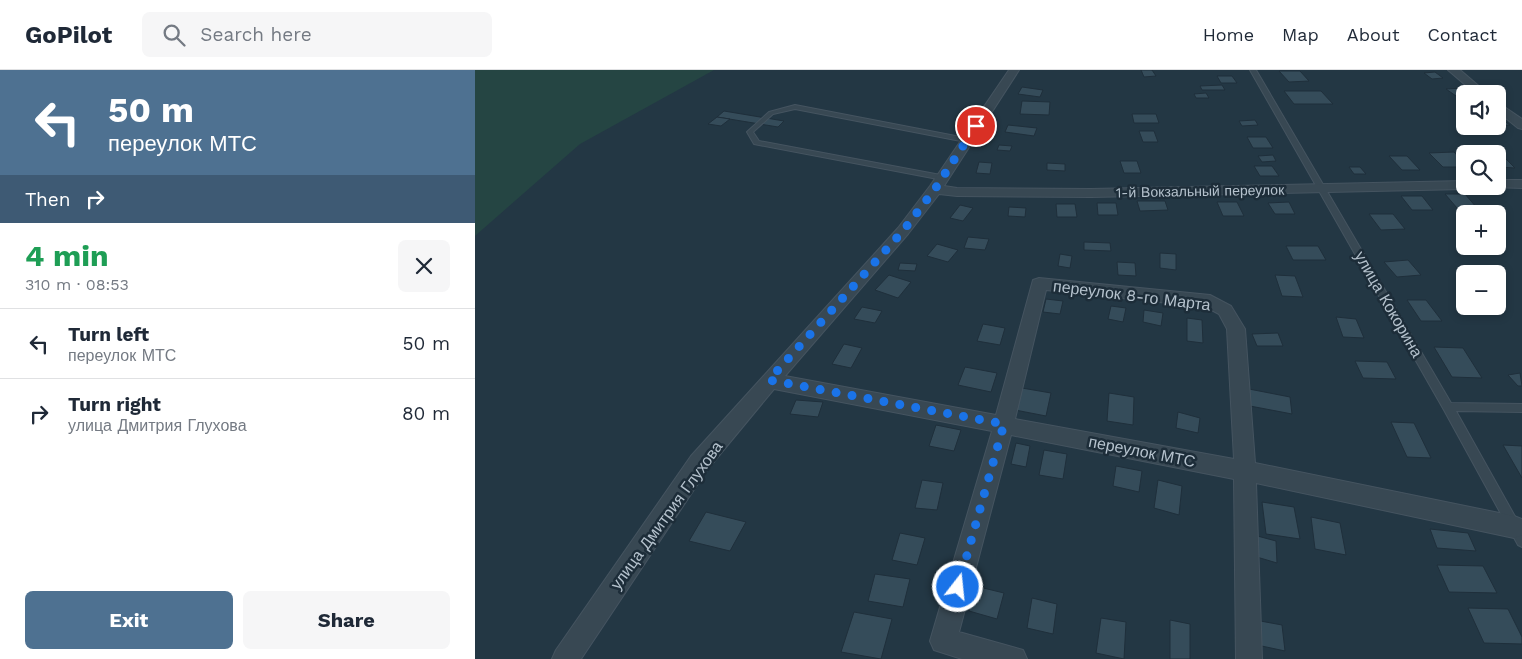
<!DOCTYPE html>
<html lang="en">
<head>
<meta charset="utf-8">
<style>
  :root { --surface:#fff; --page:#f6f6f7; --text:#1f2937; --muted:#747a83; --line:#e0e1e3; --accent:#4e7191 }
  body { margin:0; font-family:"Work Sans",sans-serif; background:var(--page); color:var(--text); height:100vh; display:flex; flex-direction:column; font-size:19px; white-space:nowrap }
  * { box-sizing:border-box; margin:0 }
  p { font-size:16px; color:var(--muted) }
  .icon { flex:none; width:28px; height:28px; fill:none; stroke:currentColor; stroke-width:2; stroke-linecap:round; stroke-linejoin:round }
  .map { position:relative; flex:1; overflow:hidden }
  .drawer { display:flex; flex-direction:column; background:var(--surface); width:475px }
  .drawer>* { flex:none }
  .hud { background:#4e7191; color:#fff; overflow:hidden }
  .controls { position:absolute; left:981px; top:15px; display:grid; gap:10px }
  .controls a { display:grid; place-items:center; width:50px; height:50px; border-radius:8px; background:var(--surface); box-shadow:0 2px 8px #0003; font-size:25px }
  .pin { position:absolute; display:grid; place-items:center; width:42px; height:42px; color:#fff; margin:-21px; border:2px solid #fff; border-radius:50%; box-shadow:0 1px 5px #0007 }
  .me { position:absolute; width:55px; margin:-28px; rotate:16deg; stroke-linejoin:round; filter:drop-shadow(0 0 4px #0008) }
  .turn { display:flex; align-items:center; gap:18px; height:105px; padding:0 25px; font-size:22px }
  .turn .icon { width:65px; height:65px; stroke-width:2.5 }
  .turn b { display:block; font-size:35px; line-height:42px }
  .then { display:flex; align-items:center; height:48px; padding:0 25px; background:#0003; gap:10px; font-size:19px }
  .round { display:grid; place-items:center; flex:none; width:52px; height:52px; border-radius:8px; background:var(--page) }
  .summary { display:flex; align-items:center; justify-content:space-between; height:85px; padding:0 25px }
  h1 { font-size:30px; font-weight:700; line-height:38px; color:#1e9e55 }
  .action { display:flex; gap:10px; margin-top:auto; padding:10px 25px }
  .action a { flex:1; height:58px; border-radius:8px; background:var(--accent); color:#fff; font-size:20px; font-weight:700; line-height:58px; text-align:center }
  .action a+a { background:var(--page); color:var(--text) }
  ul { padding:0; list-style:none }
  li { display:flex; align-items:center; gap:15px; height:70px; padding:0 25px; border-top:1px solid var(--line) }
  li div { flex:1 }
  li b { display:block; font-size:19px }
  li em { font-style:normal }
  header { display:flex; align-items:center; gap:30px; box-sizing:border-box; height:70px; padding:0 25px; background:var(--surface); border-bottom:1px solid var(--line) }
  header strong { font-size:24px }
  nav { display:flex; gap:28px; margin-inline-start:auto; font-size:18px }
  .search { width:350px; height:45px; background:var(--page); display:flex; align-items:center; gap:12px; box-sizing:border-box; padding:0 18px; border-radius:8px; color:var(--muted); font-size:19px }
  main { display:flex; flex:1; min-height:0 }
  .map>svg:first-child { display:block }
  .green { fill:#254543 }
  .building { fill:#354c5a; stroke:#1f2f3b }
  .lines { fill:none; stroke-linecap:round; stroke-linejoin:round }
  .lane-casing { stroke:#455460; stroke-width:2 }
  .street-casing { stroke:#455460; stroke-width:2 }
  .lane { fill:#384853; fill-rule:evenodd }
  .street { fill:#384853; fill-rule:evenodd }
  .route { stroke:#1a73e8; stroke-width:9; stroke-dasharray:0 16.2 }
  .labels { text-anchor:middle; stroke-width:5; stroke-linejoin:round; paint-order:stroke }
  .far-street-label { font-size:14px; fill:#b5c2cd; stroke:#1d2d39 }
  .street-label { font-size:16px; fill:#b5c2cd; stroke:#1d2d39 }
</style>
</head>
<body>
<header>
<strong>GoPilot</strong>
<div class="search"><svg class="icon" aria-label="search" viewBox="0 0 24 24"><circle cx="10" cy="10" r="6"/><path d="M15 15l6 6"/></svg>Search here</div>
<nav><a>Home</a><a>Map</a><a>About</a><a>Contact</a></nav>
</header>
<main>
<section class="drawer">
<div class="hud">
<div class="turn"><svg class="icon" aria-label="left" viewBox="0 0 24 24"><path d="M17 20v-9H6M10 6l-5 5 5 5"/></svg><div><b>50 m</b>переулок МТС</div></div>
<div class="then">Then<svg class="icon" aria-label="right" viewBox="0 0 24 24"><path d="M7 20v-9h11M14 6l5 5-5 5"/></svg></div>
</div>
<div class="summary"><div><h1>4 min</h1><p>310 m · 08:53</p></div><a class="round"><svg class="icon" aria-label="close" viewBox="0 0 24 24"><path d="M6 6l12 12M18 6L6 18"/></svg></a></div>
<ul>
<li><svg class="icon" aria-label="left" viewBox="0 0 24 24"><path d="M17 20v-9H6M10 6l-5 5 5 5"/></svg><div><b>Turn left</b><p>переулок МТС</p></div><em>50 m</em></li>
<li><svg class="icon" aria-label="right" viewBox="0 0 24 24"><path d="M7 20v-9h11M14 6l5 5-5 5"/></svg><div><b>Turn right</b><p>улица Дмитрия Глухова</p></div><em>80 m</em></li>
</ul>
<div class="action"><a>Exit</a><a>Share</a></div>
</section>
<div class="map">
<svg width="1047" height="589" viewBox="0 0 1047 589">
  <rect width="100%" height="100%" fill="#233744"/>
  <polygon class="green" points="0,0 239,0 105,74 0,166"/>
  <g class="building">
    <polygon points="666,0 677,0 681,6 669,7"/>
    <polygon points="804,1 825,1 834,11 814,12"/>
    <polygon points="960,2 968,8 957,9 949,3"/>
    <polygon points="742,6 757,6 762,13 746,13"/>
    <polygon points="747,15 750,20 727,20 725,16"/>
    <polygon points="547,17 568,20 565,27 543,24"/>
    <polygon points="988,18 996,24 981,26 971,19"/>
    <polygon points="809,21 846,21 858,34 819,34"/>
    <polygon points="731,23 734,28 721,28 719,24"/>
    <polygon points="547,31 575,32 574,45 545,44"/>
    <polygon points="249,41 309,51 303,57 242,47"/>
    <polygon points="657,44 681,44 684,53 659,53"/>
    <polygon points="1022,46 1035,55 1022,56"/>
    <polygon points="242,47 255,49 246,56 233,54"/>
    <polygon points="780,50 783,55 767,56 764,51"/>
    <polygon points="533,55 562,58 559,66 530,62"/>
    <polygon points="664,61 679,61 683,72 668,72"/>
    <polygon points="772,67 791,67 798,78 778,78"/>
    <polygon points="524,75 537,76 535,81 522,80"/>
    <polygon points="979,82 990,94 990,97 968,97 954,83"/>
    <polygon points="798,85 801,91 787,92 783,86"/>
    <polygon points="1022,85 1027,85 1040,98 1024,97 1022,96"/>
    <polygon points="914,86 932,86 945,100 927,100"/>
    <polygon points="645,91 662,91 666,103 649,103"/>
    <polygon points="504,92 517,93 515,104 501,103"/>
    <polygon points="572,93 590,94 590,101 572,100"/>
    <polygon points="779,96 797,96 804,106 785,106"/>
    <polygon points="874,97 885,97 891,104 879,104"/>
    <polygon points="970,124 990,124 1002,138 982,138"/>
    <polygon points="926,126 947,126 958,140 937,140"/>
    <polygon points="662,131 690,131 693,140 665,141"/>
    <polygon points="742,132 762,132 769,146 748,146"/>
    <polygon points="814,132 820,144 800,144 793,133"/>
    <polygon points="622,133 641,133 643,145 623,145"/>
    <polygon points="581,134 600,134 602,147 582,147"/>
    <polygon points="485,135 498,138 488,151 475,148"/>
    <polygon points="534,137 551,138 550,147 533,146"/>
    <polygon points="894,144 918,144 930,159 906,160"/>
    <polygon points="493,167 514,169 510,180 489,178"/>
    <polygon points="609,172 635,173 636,181 609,180"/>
    <polygon points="462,174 483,180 473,192 452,186"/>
    <polygon points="811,176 843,176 851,190 818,190"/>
    <polygon points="685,183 701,184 701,200 685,198"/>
    <polygon points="585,184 597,186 595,198 583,196"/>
    <polygon points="933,190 946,205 922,207 909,192"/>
    <polygon points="642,192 660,193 661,206 643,205"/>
    <polygon points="425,193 442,194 440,201 423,200"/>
    <polygon points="414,205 436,212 423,228 400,220"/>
    <polygon points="800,205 820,206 828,227 807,226"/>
    <polygon points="571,229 588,231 585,244 568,242"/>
    <polygon points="932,230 951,230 967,251 946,251"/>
    <polygon points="636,236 651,238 648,252 633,249"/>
    <polygon points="387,237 407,241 400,253 379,249"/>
    <polygon points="669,240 688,243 686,256 668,252"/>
    <polygon points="861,247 881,249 889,268 868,267"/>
    <polygon points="712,248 727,250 728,273 712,271"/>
    <polygon points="508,254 530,258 525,275 502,271"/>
    <polygon points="803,263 808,276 782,276 777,264"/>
    <polygon points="369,274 387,278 376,298 357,294"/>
    <polygon points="959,277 988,278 1007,308 977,307"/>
    <polygon points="880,291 912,292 921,309 888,308"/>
    <polygon points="490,297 522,303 516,322 483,315"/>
    <polygon points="1045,303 1047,316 1043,316 1033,305"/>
    <polygon points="541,317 576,323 571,346 535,339"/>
    <polygon points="774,319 815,327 817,344 775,336"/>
    <polygon points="634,323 659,327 658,355 632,351"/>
    <polygon points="321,330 348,332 343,347 315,344"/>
    <polygon points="703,342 725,348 723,363 701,358"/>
    <polygon points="916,352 939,353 956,388 932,387"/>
    <polygon points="461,355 486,360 479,381 454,376"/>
    <polygon points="541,373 555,376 551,397 536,394"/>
    <polygon points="1028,375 1047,376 1047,408"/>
    <polygon points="569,380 592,384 588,409 564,405"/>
    <polygon points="641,396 667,401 664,422 638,416"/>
    <polygon points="447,410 468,413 462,440 440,438"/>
    <polygon points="683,410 707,416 704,445 679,438"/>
    <polygon points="787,432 819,437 825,469 791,464"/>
    <polygon points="231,442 271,452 255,481 214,471"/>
    <polygon points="836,447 865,453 871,485 840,479"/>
    <polygon points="955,459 993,463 1001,481 962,478"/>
    <polygon points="425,463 450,468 442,495 417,490"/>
    <polygon points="775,464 801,471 802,493 775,485"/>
    <polygon points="962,495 1008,496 1022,523 974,522"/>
    <polygon points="400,504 435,509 428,537 393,531"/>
    <polygon points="500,516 529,523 522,549 494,541"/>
    <polygon points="557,528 582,534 578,564 552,558"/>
    <polygon points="993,538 1033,539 1047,567 1047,574 1009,573"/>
    <polygon points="379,542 417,549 406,589 366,582"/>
    <polygon points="626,548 651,552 649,589 621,583"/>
    <polygon points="695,550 715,554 715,589 695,589"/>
    <polygon points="780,550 807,555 810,581 782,575"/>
  </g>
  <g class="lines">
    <g class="lane-casing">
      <g id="lane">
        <polygon points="775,0 781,0 976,333 1047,334 1047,342 981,341 1047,459 1047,477 1043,475 969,340"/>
        <polygon points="320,35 491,68 494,70 491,72 320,39 298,44 278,62 284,71 471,106 471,110 468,110 279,74 272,62 273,61 294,42"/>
      </g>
    </g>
    <g class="street-casing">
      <g id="street">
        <path d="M534,0H544L469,116L482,118L616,119L990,111V116H996L990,119L616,127L482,126L464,124L433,164L310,306L521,345L558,210L564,208L735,225L756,236L770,259L780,393L1039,446L1047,449V465L1039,468L781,413L787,589H761L759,409L536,365L484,562L548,580L552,589H487L459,580L455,571L517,361L299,319L232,400L106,589H77L81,580L216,386L423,158L455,116ZM571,220L731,237L744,244L752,259L759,389L540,349Z"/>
        <polygon points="973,0 985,0 1013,24 1001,24"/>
        <polygon points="1022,32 1047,49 1047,59 1043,58 1022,41"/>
        <polygon points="1022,110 1047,110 1047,118 1017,117 1022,116"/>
      </g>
    </g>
    <use href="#lane" class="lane"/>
    <use href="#street" class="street"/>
  </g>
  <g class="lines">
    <polyline class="route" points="483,517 529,354 294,310 428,161 460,119 501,56"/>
  </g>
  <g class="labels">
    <g class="far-street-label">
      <text transform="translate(725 121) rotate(-1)" y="5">1-й Вокзальный переулок</text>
    </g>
    <g class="street-label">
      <text transform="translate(657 225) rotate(7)" y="6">переулок 8-го Марта</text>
      <text transform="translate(914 234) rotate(60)" y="6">улица Кокорина</text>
      <text transform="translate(667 381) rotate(11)" y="6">переулок МТС</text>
      <text transform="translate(191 445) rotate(-54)" y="6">улица Дмитрия Глухова</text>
    </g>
  </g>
</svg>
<div class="controls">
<a><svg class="icon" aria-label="sound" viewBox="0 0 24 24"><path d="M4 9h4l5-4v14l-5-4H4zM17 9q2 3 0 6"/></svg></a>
<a><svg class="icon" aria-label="search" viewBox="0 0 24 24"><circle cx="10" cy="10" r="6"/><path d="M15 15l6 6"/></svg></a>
<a>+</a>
<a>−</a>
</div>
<div class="pin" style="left:501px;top:56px;background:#d93025"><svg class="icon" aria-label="arrive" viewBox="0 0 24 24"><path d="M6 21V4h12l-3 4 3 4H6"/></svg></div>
<svg class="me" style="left:483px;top:517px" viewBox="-20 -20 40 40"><circle r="17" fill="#1a73e8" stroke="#fff" stroke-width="3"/><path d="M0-11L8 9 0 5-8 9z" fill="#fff"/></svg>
</div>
</main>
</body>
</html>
